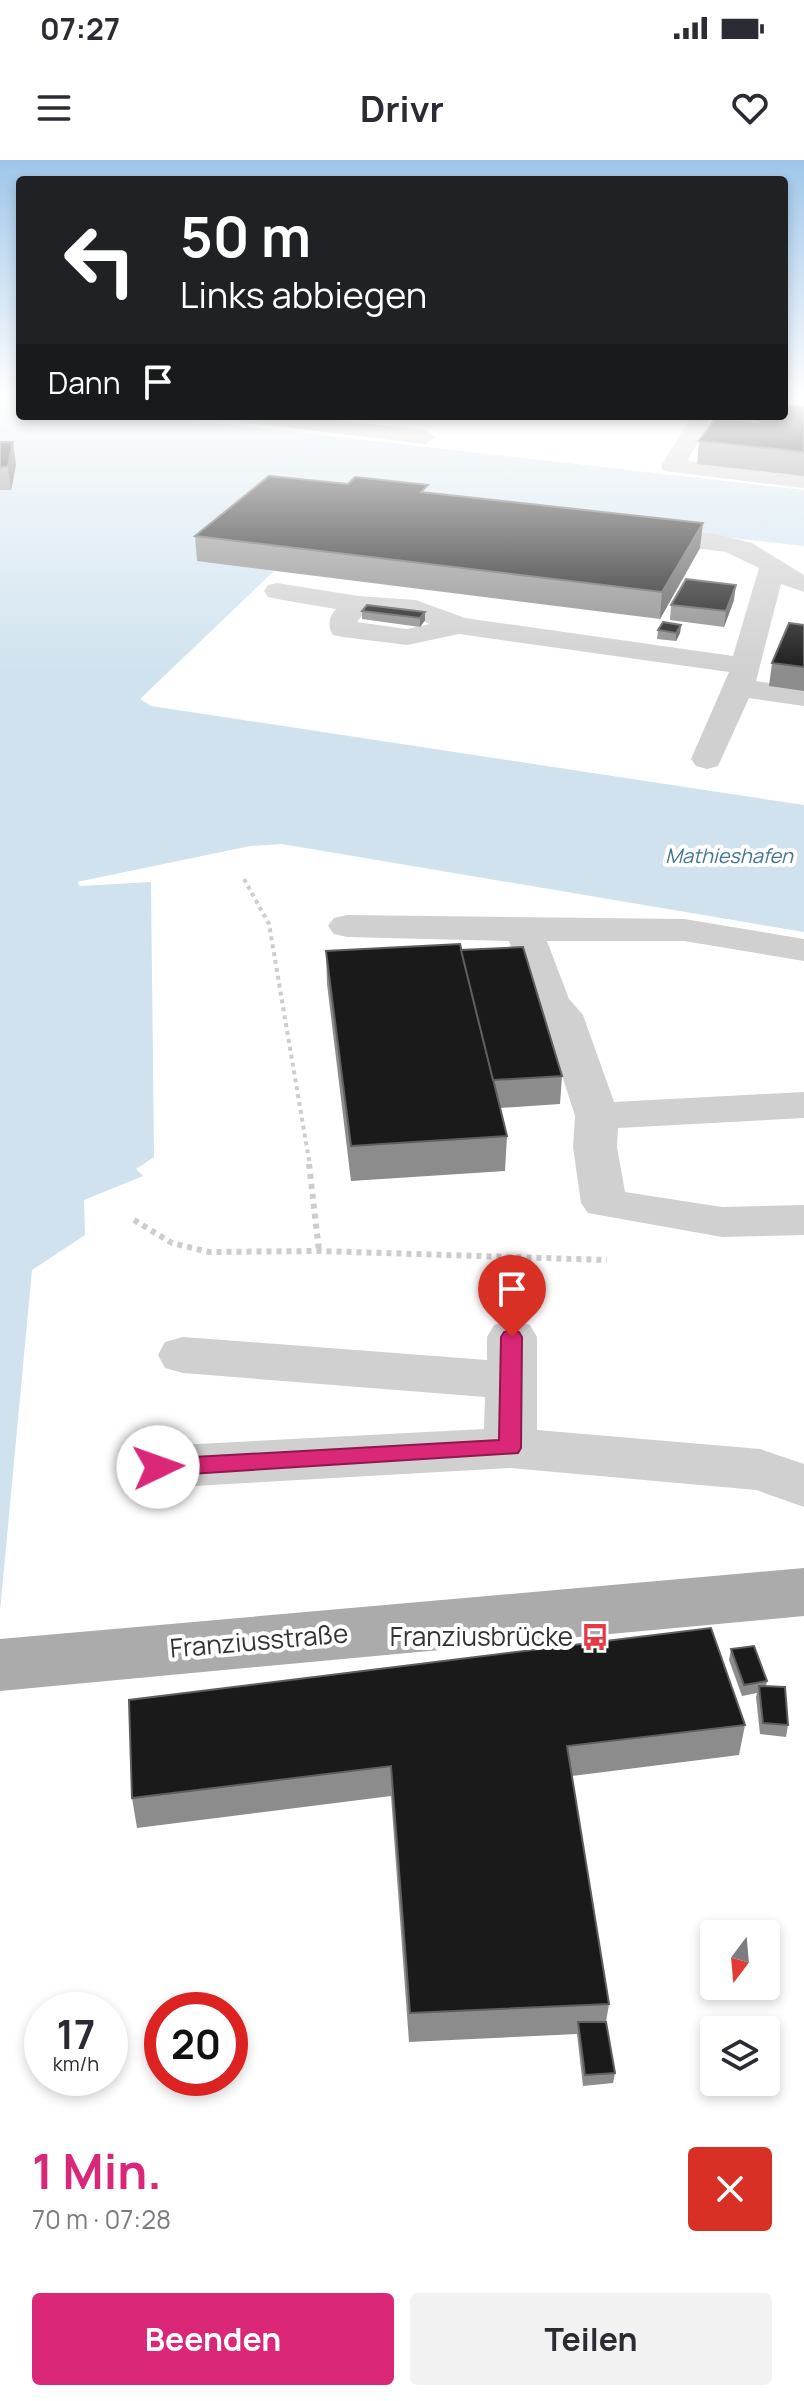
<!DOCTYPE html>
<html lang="de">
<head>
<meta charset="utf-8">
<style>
  :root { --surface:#fff; --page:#f2f2f3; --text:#2b2b33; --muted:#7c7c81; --accent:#db2777 }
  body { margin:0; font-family:Manrope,sans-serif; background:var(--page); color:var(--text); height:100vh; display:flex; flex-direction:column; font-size:30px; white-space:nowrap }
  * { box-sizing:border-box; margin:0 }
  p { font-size:26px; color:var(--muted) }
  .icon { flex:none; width:44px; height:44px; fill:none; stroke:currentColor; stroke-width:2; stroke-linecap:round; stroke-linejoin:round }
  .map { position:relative; height:1961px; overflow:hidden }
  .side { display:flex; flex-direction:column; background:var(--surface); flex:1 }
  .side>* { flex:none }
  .guide { position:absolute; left:16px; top:16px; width:772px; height:244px; border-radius:8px; box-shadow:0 4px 12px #0003; background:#202124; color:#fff; overflow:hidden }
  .needle { width:52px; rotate:196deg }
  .fabs { position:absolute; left:700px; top:1760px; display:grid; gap:16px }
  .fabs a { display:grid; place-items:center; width:80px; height:80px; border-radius:8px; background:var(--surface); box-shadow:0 4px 12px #0003; font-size:40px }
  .speed { position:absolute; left:24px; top:1832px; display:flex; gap:16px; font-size:40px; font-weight:700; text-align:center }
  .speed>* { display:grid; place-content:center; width:104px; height:104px; border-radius:50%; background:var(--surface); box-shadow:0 4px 12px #0003; line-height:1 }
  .speed small { font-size:20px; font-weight:400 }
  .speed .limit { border:12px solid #d22; background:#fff; color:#111 }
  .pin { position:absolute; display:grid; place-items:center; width:68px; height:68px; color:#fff; margin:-82px -34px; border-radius:50% 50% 50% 0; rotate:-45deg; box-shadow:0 0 8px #0007 }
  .pin .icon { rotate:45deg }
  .me { position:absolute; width:88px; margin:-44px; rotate:87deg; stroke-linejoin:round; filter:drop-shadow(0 0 6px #0008) }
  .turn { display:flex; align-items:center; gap:28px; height:168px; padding:0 32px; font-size:36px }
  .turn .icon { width:104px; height:104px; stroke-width:2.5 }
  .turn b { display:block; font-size:56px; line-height:68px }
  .then { display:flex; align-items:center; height:76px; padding:0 32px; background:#0003; gap:16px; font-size:30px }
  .round { display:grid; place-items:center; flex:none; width:84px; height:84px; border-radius:8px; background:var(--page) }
  .head { display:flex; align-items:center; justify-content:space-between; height:136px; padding:0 32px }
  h1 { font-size:48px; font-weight:700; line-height:60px; color:var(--accent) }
  .button { display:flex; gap:16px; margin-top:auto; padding:16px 32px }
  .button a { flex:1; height:92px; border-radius:8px; background:var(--accent); color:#fff; font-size:32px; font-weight:700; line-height:92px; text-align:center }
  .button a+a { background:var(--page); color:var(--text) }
  .status { display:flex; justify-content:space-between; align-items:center; height:56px; padding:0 40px; background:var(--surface); direction:ltr }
  .status svg { height:22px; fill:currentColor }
  header { display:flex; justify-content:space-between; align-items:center; height:104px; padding:0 32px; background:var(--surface); font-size:36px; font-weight:700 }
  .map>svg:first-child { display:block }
  .water { fill:#cfe2ee }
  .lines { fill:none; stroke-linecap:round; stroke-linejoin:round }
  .path-far1 { stroke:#cdcdcd; stroke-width:4; stroke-dasharray:4 4; stroke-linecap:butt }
  .path { stroke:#cdcdcd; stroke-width:6; stroke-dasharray:5 5; stroke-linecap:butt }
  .minor { fill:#d0d0d0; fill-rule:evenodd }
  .major { fill:#ababab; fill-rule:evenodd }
  .wall { fill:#8c8c8c }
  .shaded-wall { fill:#5f5f5f }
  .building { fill:#1a1a1a; stroke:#5f5f5f; stroke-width:2 }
  .route { fill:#db2777; stroke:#8e194d; stroke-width:2 }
  .labels { text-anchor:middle; stroke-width:8; stroke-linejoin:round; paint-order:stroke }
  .far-water-label { font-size:20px; font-style:italic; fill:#3f7597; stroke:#fff }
  .near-poi-label { font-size:26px; fill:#333; stroke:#fff; text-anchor:end }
  .near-street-label { font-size:26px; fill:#333; stroke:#fff }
</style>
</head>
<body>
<div class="status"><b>07:27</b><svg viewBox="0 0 49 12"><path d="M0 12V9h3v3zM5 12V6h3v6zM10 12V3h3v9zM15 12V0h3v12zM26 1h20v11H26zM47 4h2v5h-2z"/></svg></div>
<header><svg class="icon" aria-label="menu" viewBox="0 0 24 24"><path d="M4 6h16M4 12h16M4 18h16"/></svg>Drivr<svg class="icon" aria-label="heart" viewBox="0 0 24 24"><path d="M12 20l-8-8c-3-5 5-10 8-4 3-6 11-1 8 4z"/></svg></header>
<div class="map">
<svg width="804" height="1961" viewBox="0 0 804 1961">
  <rect width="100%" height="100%" fill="#fff"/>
  <polygon class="water" points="0,239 20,239 20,256 156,256 804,330 804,386 354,336 198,400 274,411 140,539 151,546 804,645 804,772 282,684 250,686 77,722 80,726 151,722 154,997 136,1009 143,1016 84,1040 85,1075 32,1110 0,1451"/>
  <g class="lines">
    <polyline class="path-far1" points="244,719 269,764 310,1006"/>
    <g class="path">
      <polyline points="309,1004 319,1091"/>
      <polyline points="134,1060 172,1083 209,1092 319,1091 607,1100"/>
    </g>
    <g class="minor">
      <polygon points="231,256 298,256 425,270 436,277 425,284 242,262"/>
      <polygon points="701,256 710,262 687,301 804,314 804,328 664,311 661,306 688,262 691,257"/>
      <path d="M642,367L715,374L752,383L804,415V432L781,424L756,521L804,528V546L749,538L718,606L707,609L696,606L691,599L729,512L459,474L407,485L343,477L333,475C327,466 329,456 336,449L277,439L268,437L264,431L268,425L277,423L358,436L416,440L465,458L733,496L759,408L726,392L633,380L629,375L633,370ZM364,453L411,456L430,464L407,469L357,462Z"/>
      <polygon points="347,755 684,759 804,779 804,801 684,781 547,781 569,839 583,855 614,942 804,932 804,958 618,968 617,987 625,1032 722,1047 804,1045 804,1075 722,1077 588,1053 581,1043 573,987 575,956 544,859 531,844 509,781 347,777 334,774 328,766 334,758"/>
      <polygon points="512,1159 530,1165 537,1177 537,1270 760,1289 804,1304 804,1347 756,1330 510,1308 158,1328 139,1322 131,1307 139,1292 158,1286 484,1269 485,1237 183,1213 165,1208 158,1195 165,1182 183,1177 487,1200 487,1177 494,1165"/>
    </g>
    <polygon class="major" points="804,1408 804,1456 0,1531 0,1479"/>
  </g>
  <g class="wall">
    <polygon points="804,247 804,316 697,304 699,281 730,259 731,256"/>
    <polygon points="0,282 16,305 11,330 0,330"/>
    <polygon points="428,333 700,388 660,459 197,401 195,376"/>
    <polygon points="734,440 724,467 670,460 671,445"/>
    <polygon points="362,451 425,452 425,460 420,467 362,459"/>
    <polygon points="681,465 680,473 676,481 657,479 658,470"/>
    <polygon points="804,465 804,531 769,526 772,503"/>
    <polygon points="461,790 562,916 560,944 500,948 507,976 505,1011 351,1021 327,824 326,791"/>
    <polygon points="731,1489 767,1521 766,1526 788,1565 786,1577 760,1574 756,1537 757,1533 742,1536 729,1500"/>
    <polygon points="129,1540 745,1565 739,1595 572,1616 609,1844 606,1862 615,1913 613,1923 583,1926 577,1874 409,1882 391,1636 137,1668 132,1638"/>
  </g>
  <g class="shaded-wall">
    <polygon points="13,282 16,305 11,330 8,306"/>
    <polygon points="703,363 700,388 660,459 662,432"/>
    <polygon points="736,425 734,440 724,467 726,451"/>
    <polygon points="425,452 425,460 420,467 420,458"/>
    <polygon points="681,465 680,473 676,481 676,473"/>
  </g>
  <g class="building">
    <polygon points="784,245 804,247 804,292 699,281 716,257 759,262 730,257 784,256"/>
    <polygon points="0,282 13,282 8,306 0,307"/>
    <polygon points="269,316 348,324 355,317 428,325 421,332 703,363 662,432 195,376"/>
    <polygon points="686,419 736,425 726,451 671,445"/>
    <polygon points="367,445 425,452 420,458 362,451"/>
    <polygon points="663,462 681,465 676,473 658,470"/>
    <polygon points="789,463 804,465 804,507 772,503"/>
    <polygon points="460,784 507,976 351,986 326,791"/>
    <polygon points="523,787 562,916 493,920 461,790"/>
    <polygon points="711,1468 745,1565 567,1586 609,1844 410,1853 391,1606 132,1638 129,1540"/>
    <polygon points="754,1486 767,1521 744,1525 731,1489"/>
    <polygon points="759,1526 785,1527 788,1565 763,1563"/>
    <polygon points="578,1862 606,1862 615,1913 585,1915"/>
  </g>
  <linearGradient id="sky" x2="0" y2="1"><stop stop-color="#9ec6ea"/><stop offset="0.46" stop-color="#fff"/><stop offset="1" stop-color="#fff" stop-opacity="0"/></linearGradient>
  <rect width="804" height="514" fill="url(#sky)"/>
  <polygon class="route" points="512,1170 519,1172 522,1177 521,1288 518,1293 158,1316 150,1313 147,1307 150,1301 158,1299 499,1280 501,1177 504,1172"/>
  <defs>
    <g id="bus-bare" transform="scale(2.16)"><path d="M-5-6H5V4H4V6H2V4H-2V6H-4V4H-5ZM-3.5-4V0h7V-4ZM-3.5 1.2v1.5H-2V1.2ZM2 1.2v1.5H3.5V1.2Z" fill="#e63946" stroke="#fff" stroke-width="2.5" paint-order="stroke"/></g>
  </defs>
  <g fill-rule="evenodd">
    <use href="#bus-bare" x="595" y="1477"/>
  </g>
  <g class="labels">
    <g class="far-water-label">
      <text x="729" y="703">Mathieshafen</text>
    </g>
    <g class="near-poi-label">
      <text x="573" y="1486">Franziusbrücke</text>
    </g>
    <g class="near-street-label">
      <text transform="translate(259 1481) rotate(-5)" y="9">Franziusstraße</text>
    </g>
  </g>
</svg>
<div class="fabs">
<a><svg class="needle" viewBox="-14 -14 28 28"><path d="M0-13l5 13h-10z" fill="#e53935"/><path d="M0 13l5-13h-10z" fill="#7c7c81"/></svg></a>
<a><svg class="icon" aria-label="layers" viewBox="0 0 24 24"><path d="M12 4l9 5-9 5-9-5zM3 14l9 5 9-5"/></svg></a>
</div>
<div class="speed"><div>17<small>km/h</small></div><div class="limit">20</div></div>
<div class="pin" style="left:512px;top:1177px;background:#d93025"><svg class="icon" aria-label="arrive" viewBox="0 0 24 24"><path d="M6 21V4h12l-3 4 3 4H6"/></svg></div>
<svg class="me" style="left:158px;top:1307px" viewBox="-20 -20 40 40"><circle r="19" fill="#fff"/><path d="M0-13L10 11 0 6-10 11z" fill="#db2777"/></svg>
<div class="guide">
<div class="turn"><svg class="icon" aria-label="left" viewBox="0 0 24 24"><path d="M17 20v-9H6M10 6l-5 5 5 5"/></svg><div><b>50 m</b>Links abbiegen</div></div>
<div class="then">Dann<svg class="icon" aria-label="arrive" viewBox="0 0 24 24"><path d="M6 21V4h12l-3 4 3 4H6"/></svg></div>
</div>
</div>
<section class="side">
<div class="head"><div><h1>1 Min.</h1><p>70 m · 07:28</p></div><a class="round" style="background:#d93025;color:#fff"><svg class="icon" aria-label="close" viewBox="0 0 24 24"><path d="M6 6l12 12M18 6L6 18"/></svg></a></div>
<div class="button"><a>Beenden</a><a>Teilen</a></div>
</section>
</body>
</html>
